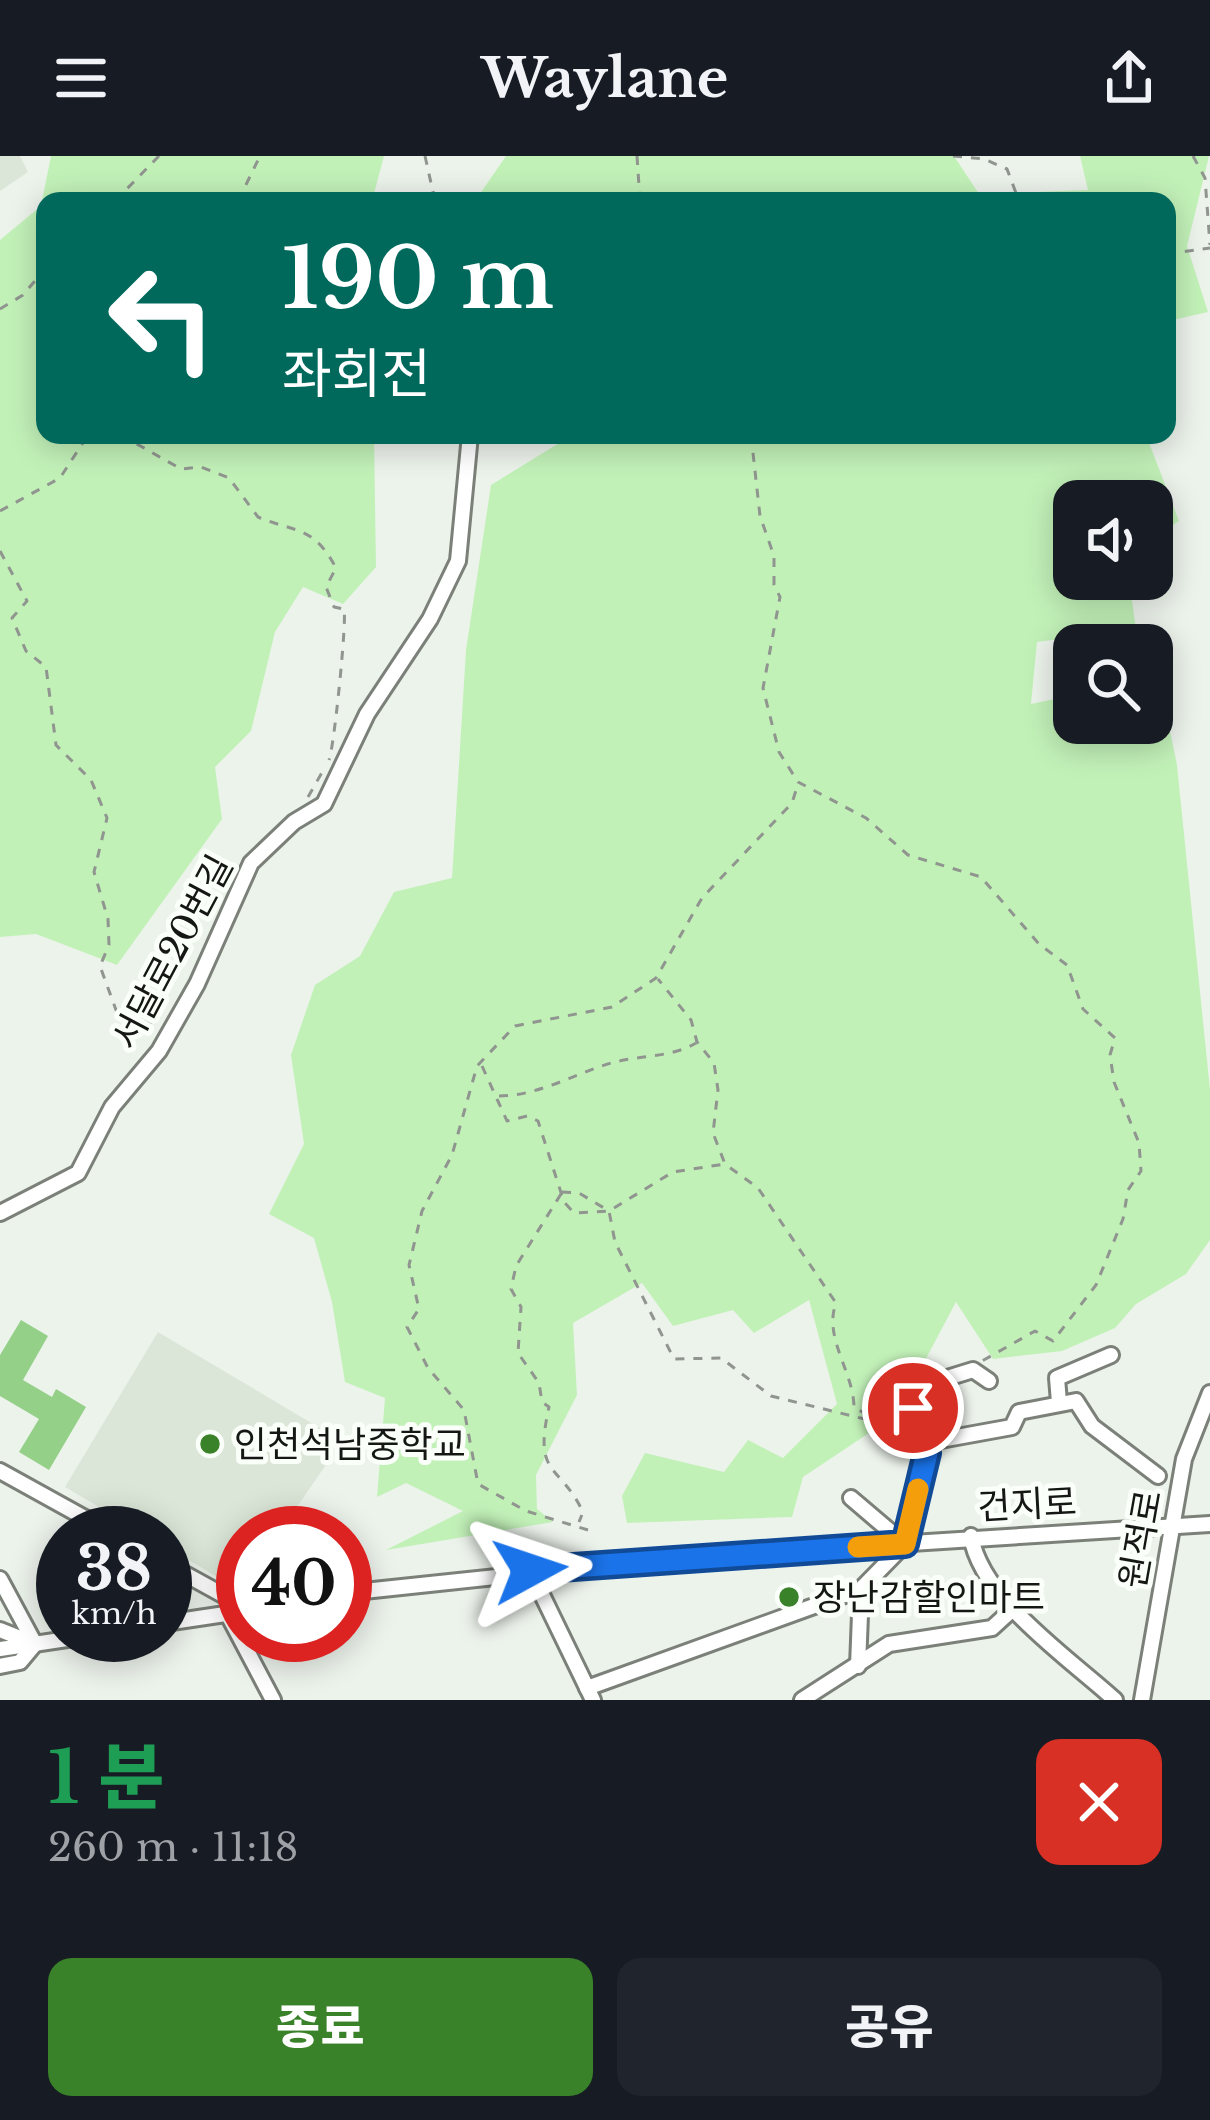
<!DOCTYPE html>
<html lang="ko">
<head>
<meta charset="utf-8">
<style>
  :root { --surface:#171b24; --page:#20242c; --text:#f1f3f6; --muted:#9ea1a6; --accent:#398229 }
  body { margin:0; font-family:"Libre Baskerville","Noto Sans KR",serif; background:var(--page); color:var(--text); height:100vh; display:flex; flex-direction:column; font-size:45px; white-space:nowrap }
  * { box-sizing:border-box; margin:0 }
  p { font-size:39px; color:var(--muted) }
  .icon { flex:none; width:66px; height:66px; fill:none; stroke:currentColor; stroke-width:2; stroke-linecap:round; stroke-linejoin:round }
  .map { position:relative; height:1544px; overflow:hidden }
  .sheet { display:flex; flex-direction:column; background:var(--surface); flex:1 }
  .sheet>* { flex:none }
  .guide { position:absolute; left:36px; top:36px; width:1140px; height:252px; border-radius:24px; box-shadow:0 6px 30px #0003; background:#00695c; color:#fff; overflow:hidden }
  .controls { position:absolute; left:1053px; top:324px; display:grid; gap:24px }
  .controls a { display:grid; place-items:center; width:120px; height:120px; border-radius:24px; background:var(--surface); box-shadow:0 6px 30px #0003; font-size:60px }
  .speed { position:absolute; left:36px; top:1350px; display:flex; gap:24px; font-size:60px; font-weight:700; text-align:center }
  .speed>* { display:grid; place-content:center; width:156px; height:156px; border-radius:50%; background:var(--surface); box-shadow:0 6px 30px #0003; line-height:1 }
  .speed small { font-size:30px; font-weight:400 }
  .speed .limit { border:18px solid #d22; background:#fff; color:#111 }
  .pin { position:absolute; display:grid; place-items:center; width:102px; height:102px; color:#fff; margin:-51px; border:6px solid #fff; border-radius:50%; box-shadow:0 3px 12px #0007 }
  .me { position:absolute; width:132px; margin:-66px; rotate:85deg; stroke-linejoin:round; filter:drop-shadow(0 0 9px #0008) }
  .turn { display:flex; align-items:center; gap:42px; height:252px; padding:0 48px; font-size:54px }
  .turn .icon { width:156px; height:156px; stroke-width:2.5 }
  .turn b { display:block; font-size:84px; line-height:102px }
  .round { display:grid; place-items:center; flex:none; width:126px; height:126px; border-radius:24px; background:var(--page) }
  .head { display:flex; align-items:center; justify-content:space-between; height:204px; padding:0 48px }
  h1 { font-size:72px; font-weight:800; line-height:90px; color:#1e9e55 }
  .action { display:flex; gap:24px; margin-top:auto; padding:24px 48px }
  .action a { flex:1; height:138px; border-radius:24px; background:var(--accent); color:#fff; font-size:48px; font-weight:800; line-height:138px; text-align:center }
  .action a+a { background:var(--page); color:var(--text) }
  header { display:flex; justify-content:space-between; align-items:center; height:156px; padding:0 48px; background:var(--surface); font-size:54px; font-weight:800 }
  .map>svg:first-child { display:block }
  .built { fill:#dbe6d8 }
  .green { fill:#c2f1b8 }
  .building { fill:#95d089 }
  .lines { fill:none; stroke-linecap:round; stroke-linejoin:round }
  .minor-casing { stroke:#7b8179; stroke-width:20 }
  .path { stroke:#90958f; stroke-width:3; stroke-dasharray:9 9; stroke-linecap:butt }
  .minor { stroke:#fff; stroke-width:14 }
  .route-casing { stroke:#114b97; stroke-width:30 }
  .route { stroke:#1a73e8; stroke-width:21 }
  .slow { stroke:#f59e0b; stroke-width:21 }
  .poi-dot { fill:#398229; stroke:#fbfffa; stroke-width:4.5 }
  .labels { text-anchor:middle; stroke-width:10; stroke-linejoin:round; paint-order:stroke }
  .street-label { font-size:36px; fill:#151714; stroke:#fbfffa }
  .poi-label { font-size:36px; fill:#151714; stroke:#fbfffa; text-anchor:start }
</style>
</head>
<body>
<header><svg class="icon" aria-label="menu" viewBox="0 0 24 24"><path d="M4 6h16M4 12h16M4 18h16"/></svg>Waylane<svg class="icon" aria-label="share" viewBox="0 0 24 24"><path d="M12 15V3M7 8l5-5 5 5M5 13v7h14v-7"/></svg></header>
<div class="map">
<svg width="1210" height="1544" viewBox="0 0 1210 1544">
  <rect width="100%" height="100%" fill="#ecf3eb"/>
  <g class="built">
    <polygon points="0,0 20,0 28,16 0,35"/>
    <polygon points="158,1176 325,1275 332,1300 279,1377 243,1377 243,1418 219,1422 165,1390 165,1377 143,1377 65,1331"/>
  </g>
  <g class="green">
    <polygon points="51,0 384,0 372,45 45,45 45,279 374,279 376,411 343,448 303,431 275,476 251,575 215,611 222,663 117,809 36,778 0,781 0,84 41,50"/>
    <polygon points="506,0 954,0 979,38 1088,34 1080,0 1209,0 1187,90 1208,156 1173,164 1167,128 1167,45 475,45"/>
    <polygon points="572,279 1146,279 1179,365 1152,382 1152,345 1074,345 1074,423 1129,423 1136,473 1037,486 1031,548 1074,539 1074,567 1152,567 1152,541 1164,546 1177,609 1210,934 1210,1084 1186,1118 1136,1148 1115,1172 1062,1195 993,1203 956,1146 896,1259 803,1321 792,1361 627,1367 622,1340 645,1297 724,1316 748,1284 783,1302 837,1248 809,1144 754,1177 733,1154 673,1170 642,1127 573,1167 577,1239 536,1319 537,1353 553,1366 386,1394 463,1355 406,1327 377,1341 385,1242 345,1226 332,1146 314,1082 269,1058 304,988 291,899 315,829 360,800 394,736 452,722 466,494 491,329"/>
  </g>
  <polygon class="building" points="21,1164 48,1180 23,1224 52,1241 56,1233 86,1251 49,1314 19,1296 39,1263 0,1240 0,1199"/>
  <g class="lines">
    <g class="minor-casing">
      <g id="minor">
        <polyline points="0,1057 78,1017 112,951 159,895 197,828 251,707 294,666 324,648 367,558 430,463 458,405 470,279"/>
        <polyline points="1059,1246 1057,1222 1111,1199"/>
        <polyline points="927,1297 935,1285 1012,1271 1019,1256 1076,1245 1092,1270 1158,1320"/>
        <polyline points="0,1315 112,1377"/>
        <polyline points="851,1342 905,1388"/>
        <path d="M971,1380C981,1443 1069,1502 1115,1544"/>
        <polyline points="905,1388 927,1297 908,1262 931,1227 973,1214 989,1225"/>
        <polyline points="165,1407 243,1450"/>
        <polyline points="530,1414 593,1544"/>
        <polyline points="0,1423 35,1488"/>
        <polyline points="345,1437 674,1402 1210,1368"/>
        <polyline points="227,1457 273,1544"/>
        <polyline points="165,1467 232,1457"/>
        <polyline points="0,1474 30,1486"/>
        <polyline points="0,1493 94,1479"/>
        <polyline points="0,1510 20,1506 35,1488"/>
        <polyline points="858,1510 861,1433"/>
        <polyline points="587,1532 861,1433 905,1388"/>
        <polyline points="802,1544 889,1488 992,1472 1014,1452"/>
        <polyline points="1142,1544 1184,1303 1210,1237"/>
      </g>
    </g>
    <g class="path">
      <polyline points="425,0 433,36 443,45"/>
      <polyline points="637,0 640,45"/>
      <polyline points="953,0 984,3 1007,13 1019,45"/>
      <polyline points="1193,0 1205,22 1210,89"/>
      <polyline points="115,45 159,0"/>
      <polyline points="238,45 260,0"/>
      <polyline points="1167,98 1210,92"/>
      <polyline points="0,153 23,139 45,113"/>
      <path d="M121,279L181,313L201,311L229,322L258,361C296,377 313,369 336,412L326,431L334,451L344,453C347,465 334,592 329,604"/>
      <polyline points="751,279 760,360 774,400 774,429 780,441 763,532 779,596 798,626 866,662 908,699 981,721 1039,788 1067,809 1083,853 1115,882 1110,899 1114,926 1139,987 1141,1015 1128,1034 1123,1063 1096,1129 1053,1185 1035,1175 982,1205"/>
      <polyline points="0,355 60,322 88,279"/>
      <polyline points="0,395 27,445 12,462 26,495 46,511 56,589 91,624 107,662 94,716 108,763 109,789 100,810 116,854 156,871"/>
      <polyline points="308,641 324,613"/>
      <polyline points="482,910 507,965 527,960 538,965 564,1046 574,1057 609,1055 673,1016 725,1008"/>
      <path d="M499,940C538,940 574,918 611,907C639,899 671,902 696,887"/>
      <path d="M562,1036L579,1037L609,1055L615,1086L674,1203L721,1202L771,1240L897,1271L854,1252C854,1216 823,1182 836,1147L758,1032L725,1008L713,977L718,934L714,907L697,886L691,864L658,823"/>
      <path d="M561,1038L516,1110L511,1133L521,1151L518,1197L539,1227L542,1246L549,1251C533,1322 559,1306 583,1356L579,1366"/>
      <polyline points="588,1374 526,1355 478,1328 464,1254 428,1212 407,1171 419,1153 409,1109 422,1055 452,999 477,910 515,870 612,851 656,822 702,742 792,647 798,628"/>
    </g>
    <use href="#minor" class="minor"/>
  </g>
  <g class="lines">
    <g class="route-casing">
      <polyline id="route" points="530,1414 905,1388 927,1297 911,1275 913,1252"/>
    </g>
    <use href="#route" class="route"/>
    <polyline class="slow" points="858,1391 905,1388 918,1333"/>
  </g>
  <g class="poi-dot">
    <circle cx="210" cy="1288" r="12"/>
    <circle cx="789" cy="1441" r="12"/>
  </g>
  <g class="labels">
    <g class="street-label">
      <text transform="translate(172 796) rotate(-62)" y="13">서달로20번길</text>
      <text transform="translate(1027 1348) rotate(-3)" y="13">건지로</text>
      <text transform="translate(1140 1383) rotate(-80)" y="13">원적로</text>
    </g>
    <g class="poi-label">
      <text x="234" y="1301">인천석남중학교</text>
      <text x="813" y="1454">장난감할인마트</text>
    </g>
  </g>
</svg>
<div class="controls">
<a><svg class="icon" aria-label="sound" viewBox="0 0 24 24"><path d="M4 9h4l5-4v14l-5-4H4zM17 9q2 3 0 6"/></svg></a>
<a><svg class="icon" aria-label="search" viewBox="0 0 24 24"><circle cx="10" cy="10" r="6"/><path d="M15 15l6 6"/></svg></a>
</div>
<div class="speed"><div>38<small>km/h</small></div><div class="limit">40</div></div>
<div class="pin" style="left:913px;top:1252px;background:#d93025"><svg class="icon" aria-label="arrive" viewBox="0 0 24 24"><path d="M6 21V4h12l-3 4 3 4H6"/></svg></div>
<svg class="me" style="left:530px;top:1414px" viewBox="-20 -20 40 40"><path d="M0-17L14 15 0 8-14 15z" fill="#1a73e8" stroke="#fff" stroke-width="4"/></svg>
<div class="guide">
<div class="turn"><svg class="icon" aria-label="left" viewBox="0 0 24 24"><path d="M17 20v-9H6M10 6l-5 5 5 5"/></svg><div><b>190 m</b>좌회전</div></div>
</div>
</div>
<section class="sheet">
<div class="head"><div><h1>1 분</h1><p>260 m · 11:18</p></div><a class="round" style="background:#d93025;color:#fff"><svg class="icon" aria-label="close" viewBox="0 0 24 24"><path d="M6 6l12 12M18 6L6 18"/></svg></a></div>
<div class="action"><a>종료</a><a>공유</a></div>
</section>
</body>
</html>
